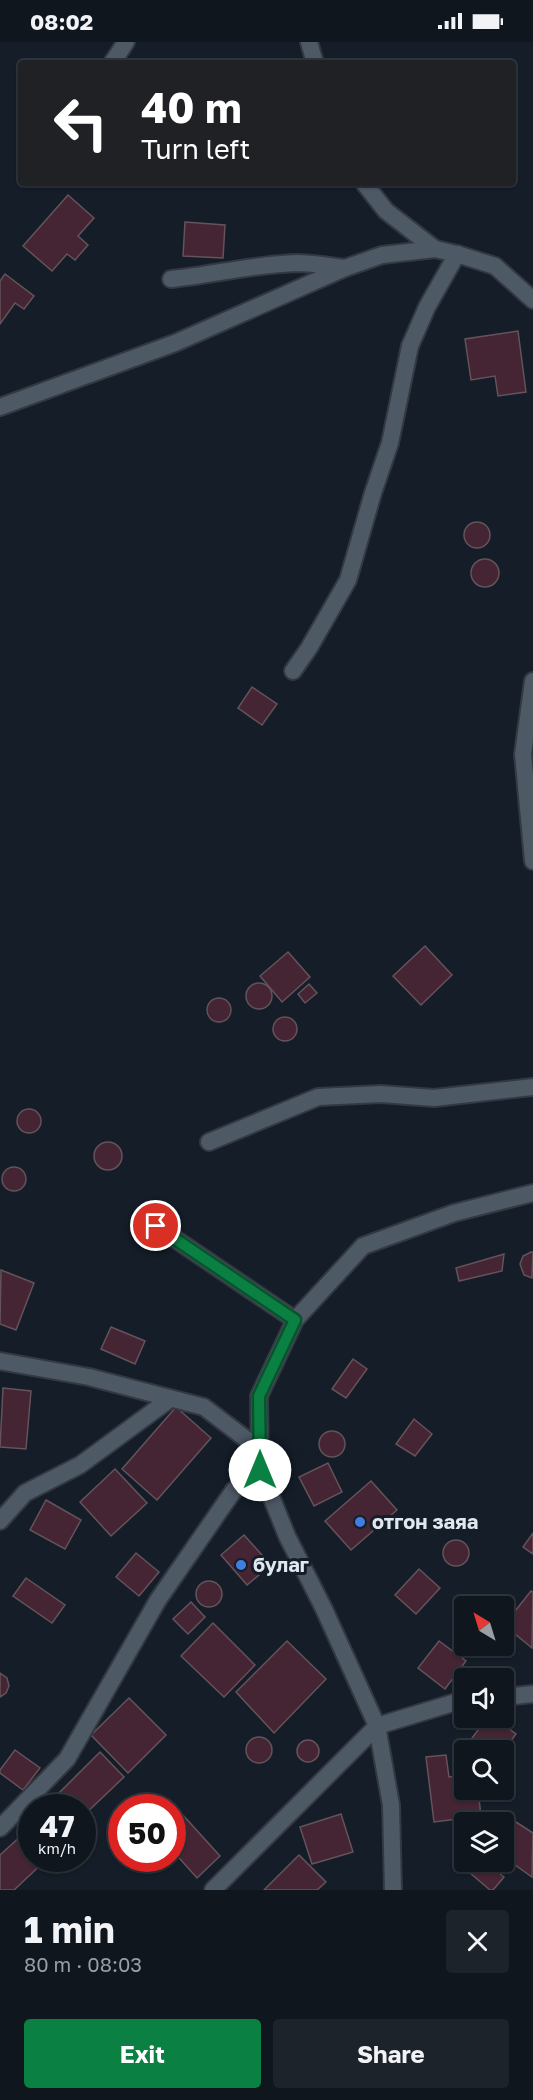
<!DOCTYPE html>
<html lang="en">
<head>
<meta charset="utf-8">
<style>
  :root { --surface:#0f161e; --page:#1d232b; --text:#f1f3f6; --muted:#9b9fa4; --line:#2f353c; --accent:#0b8043 }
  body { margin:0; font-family:"Golos Text",sans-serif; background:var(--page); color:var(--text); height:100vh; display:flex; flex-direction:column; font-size:22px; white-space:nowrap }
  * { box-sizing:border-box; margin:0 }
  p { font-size:20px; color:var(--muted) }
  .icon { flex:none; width:33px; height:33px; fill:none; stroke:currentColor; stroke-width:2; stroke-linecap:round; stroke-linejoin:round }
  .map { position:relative; height:1848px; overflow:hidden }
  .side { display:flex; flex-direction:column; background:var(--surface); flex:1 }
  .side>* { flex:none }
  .banner { position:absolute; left:18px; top:18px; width:498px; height:126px; border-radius:6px; box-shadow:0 2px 4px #0004,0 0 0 2px var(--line); background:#202124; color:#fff; overflow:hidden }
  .needle { width:39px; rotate:322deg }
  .buttons { position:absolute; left:454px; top:1554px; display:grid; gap:12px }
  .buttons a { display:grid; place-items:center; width:60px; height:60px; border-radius:6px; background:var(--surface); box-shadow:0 2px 4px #0004,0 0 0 2px var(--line); font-size:30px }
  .speed { position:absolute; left:18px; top:1752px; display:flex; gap:12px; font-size:30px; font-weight:700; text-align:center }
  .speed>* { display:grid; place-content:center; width:78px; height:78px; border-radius:50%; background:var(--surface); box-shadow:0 2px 4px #0004,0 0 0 2px var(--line); line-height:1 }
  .speed small { font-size:15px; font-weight:400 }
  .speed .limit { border:9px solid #d22; background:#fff; color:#111 }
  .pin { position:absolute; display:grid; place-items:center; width:51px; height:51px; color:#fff; margin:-26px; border:3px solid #fff; border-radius:50%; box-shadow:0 2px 6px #0007 }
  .me { position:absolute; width:66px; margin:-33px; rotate:0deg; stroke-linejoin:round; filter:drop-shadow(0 0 4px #0008) }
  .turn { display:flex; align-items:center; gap:21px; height:126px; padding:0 24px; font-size:27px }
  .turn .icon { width:78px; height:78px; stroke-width:2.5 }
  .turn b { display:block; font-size:42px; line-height:51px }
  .round { display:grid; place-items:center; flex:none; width:63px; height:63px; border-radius:6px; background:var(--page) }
  .head { display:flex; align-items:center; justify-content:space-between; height:102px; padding:0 24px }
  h1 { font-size:36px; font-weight:700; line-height:45px }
  .primary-button { display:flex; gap:12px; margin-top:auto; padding:12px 24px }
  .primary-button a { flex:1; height:69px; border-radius:6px; background:var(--accent); color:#fff; font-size:24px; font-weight:700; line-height:69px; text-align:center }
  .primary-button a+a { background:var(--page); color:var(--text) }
  .status { display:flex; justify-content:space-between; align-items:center; height:42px; padding:0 30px; background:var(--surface); direction:ltr }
  .status svg { height:16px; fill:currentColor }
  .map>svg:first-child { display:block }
  .building { fill:#452533; stroke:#64535a; stroke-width:1.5 }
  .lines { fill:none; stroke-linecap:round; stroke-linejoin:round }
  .minor-casing { stroke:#333842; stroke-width:20 }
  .secondary-casing { stroke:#333842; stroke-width:20 }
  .minor { stroke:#4e5966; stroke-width:16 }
  .secondary { stroke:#4e5966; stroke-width:16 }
  .route-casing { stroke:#07532c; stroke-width:15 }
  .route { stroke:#0b8043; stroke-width:10 }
  .shop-dot { fill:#3f7fe0; stroke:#141d28; stroke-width:2 }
  .labels { text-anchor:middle; stroke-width:6; stroke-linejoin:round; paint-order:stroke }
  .poi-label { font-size:20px; font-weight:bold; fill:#e1e7ef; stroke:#141d28; text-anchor:start }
</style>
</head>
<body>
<div class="status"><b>08:02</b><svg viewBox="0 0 49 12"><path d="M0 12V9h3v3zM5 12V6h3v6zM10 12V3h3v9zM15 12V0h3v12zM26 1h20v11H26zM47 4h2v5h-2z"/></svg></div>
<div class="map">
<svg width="533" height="1848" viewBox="0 0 533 1848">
  <rect width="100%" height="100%" fill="#141d28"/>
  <g class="building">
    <polygon points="68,153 94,176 78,194 88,203 75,218 67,212 52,229 23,204"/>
    <polygon points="185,180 225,183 223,216 183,214"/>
    <polygon points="5,232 34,254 24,267 15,261 0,282 0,239"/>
    <polygon points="518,289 526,350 498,354 495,334 471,338 465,297"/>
    <circle cx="477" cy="493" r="13"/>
    <circle cx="485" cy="531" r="14"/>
    <polygon points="252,645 277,662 262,683 238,666"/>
    <polygon points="425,904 452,933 421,963 393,934"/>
    <polygon points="288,910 310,935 282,960 260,934"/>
    <circle cx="259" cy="954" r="13"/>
    <polygon points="309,942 317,951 305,961 298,952"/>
    <circle cx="219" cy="968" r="12"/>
    <circle cx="285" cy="987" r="12"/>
    <circle cx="29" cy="1079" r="12"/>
    <circle cx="108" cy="1114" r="14"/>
    <circle cx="14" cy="1137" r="12"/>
    <polygon points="531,1210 533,1210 532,1236 524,1233 520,1222 523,1214"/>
    <polygon points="504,1212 502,1229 459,1239 456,1226"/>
    <polygon points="1,1228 34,1241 16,1288 0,1282"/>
    <polygon points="111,1285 145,1299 135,1322 101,1307"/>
    <polygon points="353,1317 367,1327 346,1356 332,1347"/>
    <polygon points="3,1346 31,1349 26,1407 0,1405"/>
    <polygon points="176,1365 211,1396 157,1458 122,1427"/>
    <polygon points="414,1377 432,1392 415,1414 396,1402"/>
    <circle cx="332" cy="1402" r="13"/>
    <polygon points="328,1421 342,1450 314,1464 299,1435"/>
    <polygon points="115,1427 147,1461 111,1494 80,1460"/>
    <polygon points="371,1439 397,1468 351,1508 325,1479"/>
    <polygon points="46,1458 81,1478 65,1507 30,1488"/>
    <polygon points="533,1491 533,1512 523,1505"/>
    <polygon points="244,1493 271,1523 247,1543 221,1513"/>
    <circle cx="456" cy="1511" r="13"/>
    <polygon points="136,1511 159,1530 139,1554 116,1535"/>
    <polygon points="419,1527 440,1546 416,1572 395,1553"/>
    <polygon points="26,1536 65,1563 52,1581 13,1554"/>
    <circle cx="209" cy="1552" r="13"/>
    <polygon points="531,1549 533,1550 532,1606 504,1583"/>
    <polygon points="191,1560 205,1575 188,1592 173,1577"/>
    <polygon points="213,1581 255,1623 224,1655 181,1614"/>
    <polygon points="287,1599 326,1637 274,1691 236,1650"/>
    <polygon points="439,1599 466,1619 445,1647 418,1626"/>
    <polygon points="0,1631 7,1636 9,1644 6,1651 0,1655"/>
    <polygon points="129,1656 166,1693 128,1731 91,1693"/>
    <polygon points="487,1676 494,1676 516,1692 504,1708 488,1708 472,1696"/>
    <circle cx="259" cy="1708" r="13"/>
    <circle cx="308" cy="1709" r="11"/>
    <polygon points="15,1708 40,1726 23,1748 0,1731 0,1728"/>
    <polygon points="100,1710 124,1735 82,1775 82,1766 44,1766"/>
    <polygon points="446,1713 449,1735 465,1733 465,1748 478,1748 481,1774 434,1780 426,1715"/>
    <polygon points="172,1761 220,1814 197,1836 172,1808 172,1766 166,1766"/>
    <polygon points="341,1772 353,1810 312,1822 300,1785"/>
    <polygon points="516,1780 533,1791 532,1835 504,1815 504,1797"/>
    <polygon points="32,1784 32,1816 48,1816 14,1848 0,1848 0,1813"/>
    <polygon points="299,1813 326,1840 317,1848 264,1848"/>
    <polygon points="468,1820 485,1820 504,1835 493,1848 490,1848 463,1825"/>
  </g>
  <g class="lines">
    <g class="minor-casing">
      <g id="minor">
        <polyline points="309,0 315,21"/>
        <polyline points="112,21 126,0"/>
        <polyline points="364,141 386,169 435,207"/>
        <path d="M171,237C213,233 255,222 297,221C313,221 329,224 344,226"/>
        <polyline points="0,365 175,301 345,226 382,213 435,207 457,212 495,224 533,258"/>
        <polyline points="293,629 309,606 348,538 373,451 390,401 410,304 427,265 457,212"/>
        <polyline points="533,639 523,712 533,819"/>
        <polyline points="209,1100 318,1055 381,1052 434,1056 533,1045"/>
        <polyline points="156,1184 295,1278"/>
        <polyline points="0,1319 89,1335 204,1365 246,1397 260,1427 234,1448 158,1558 67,1717 0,1786"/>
        <polyline points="0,1479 25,1451 80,1423 170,1357"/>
        <polyline points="504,1655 533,1652"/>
        <polyline points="213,1848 377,1684 456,1660 465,1659"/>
      </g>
    </g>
    <g class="secondary-casing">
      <polyline id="secondary" points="393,1848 391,1763 377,1684 324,1567 287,1494 260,1427 259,1354 295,1278 363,1204 454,1171 533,1151"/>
    </g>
    <use href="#minor" class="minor"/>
    <use href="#secondary" class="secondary"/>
  </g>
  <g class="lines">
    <g class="route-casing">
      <polyline id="route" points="156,1184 295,1278 259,1354 260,1428"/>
    </g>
    <use href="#route" class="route"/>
  </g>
  <g class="shop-dot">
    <circle cx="360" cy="1480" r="6"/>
    <circle cx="241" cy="1523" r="6"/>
  </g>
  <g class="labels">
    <g class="poi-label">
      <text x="372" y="1487">отгон заяа</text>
      <text x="253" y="1530">булаг</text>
    </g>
  </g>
</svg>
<div class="buttons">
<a><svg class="needle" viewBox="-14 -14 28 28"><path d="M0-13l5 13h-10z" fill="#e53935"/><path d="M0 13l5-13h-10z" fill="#9b9fa4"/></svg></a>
<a><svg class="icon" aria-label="sound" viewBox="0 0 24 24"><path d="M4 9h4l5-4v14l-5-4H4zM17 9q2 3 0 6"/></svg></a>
<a><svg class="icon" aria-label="search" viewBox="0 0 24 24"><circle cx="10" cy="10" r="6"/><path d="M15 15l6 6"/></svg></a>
<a><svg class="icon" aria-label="layers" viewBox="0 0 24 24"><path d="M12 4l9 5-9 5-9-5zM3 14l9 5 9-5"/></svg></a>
</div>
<div class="speed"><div>47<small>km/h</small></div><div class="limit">50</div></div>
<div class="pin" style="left:156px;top:1184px;background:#d93025"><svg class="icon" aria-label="arrive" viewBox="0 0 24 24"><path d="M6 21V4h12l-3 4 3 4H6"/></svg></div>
<svg class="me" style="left:260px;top:1428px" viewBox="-20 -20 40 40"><circle r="19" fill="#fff"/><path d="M0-13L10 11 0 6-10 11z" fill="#0b8043"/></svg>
<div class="banner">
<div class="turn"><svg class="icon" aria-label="left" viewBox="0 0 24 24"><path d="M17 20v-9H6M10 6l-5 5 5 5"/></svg><div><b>40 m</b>Turn left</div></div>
</div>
</div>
<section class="side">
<div class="head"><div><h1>1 min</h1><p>80 m · 08:03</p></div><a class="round"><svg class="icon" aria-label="close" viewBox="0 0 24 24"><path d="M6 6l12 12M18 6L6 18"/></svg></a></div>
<div class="primary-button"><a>Exit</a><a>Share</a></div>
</section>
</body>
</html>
